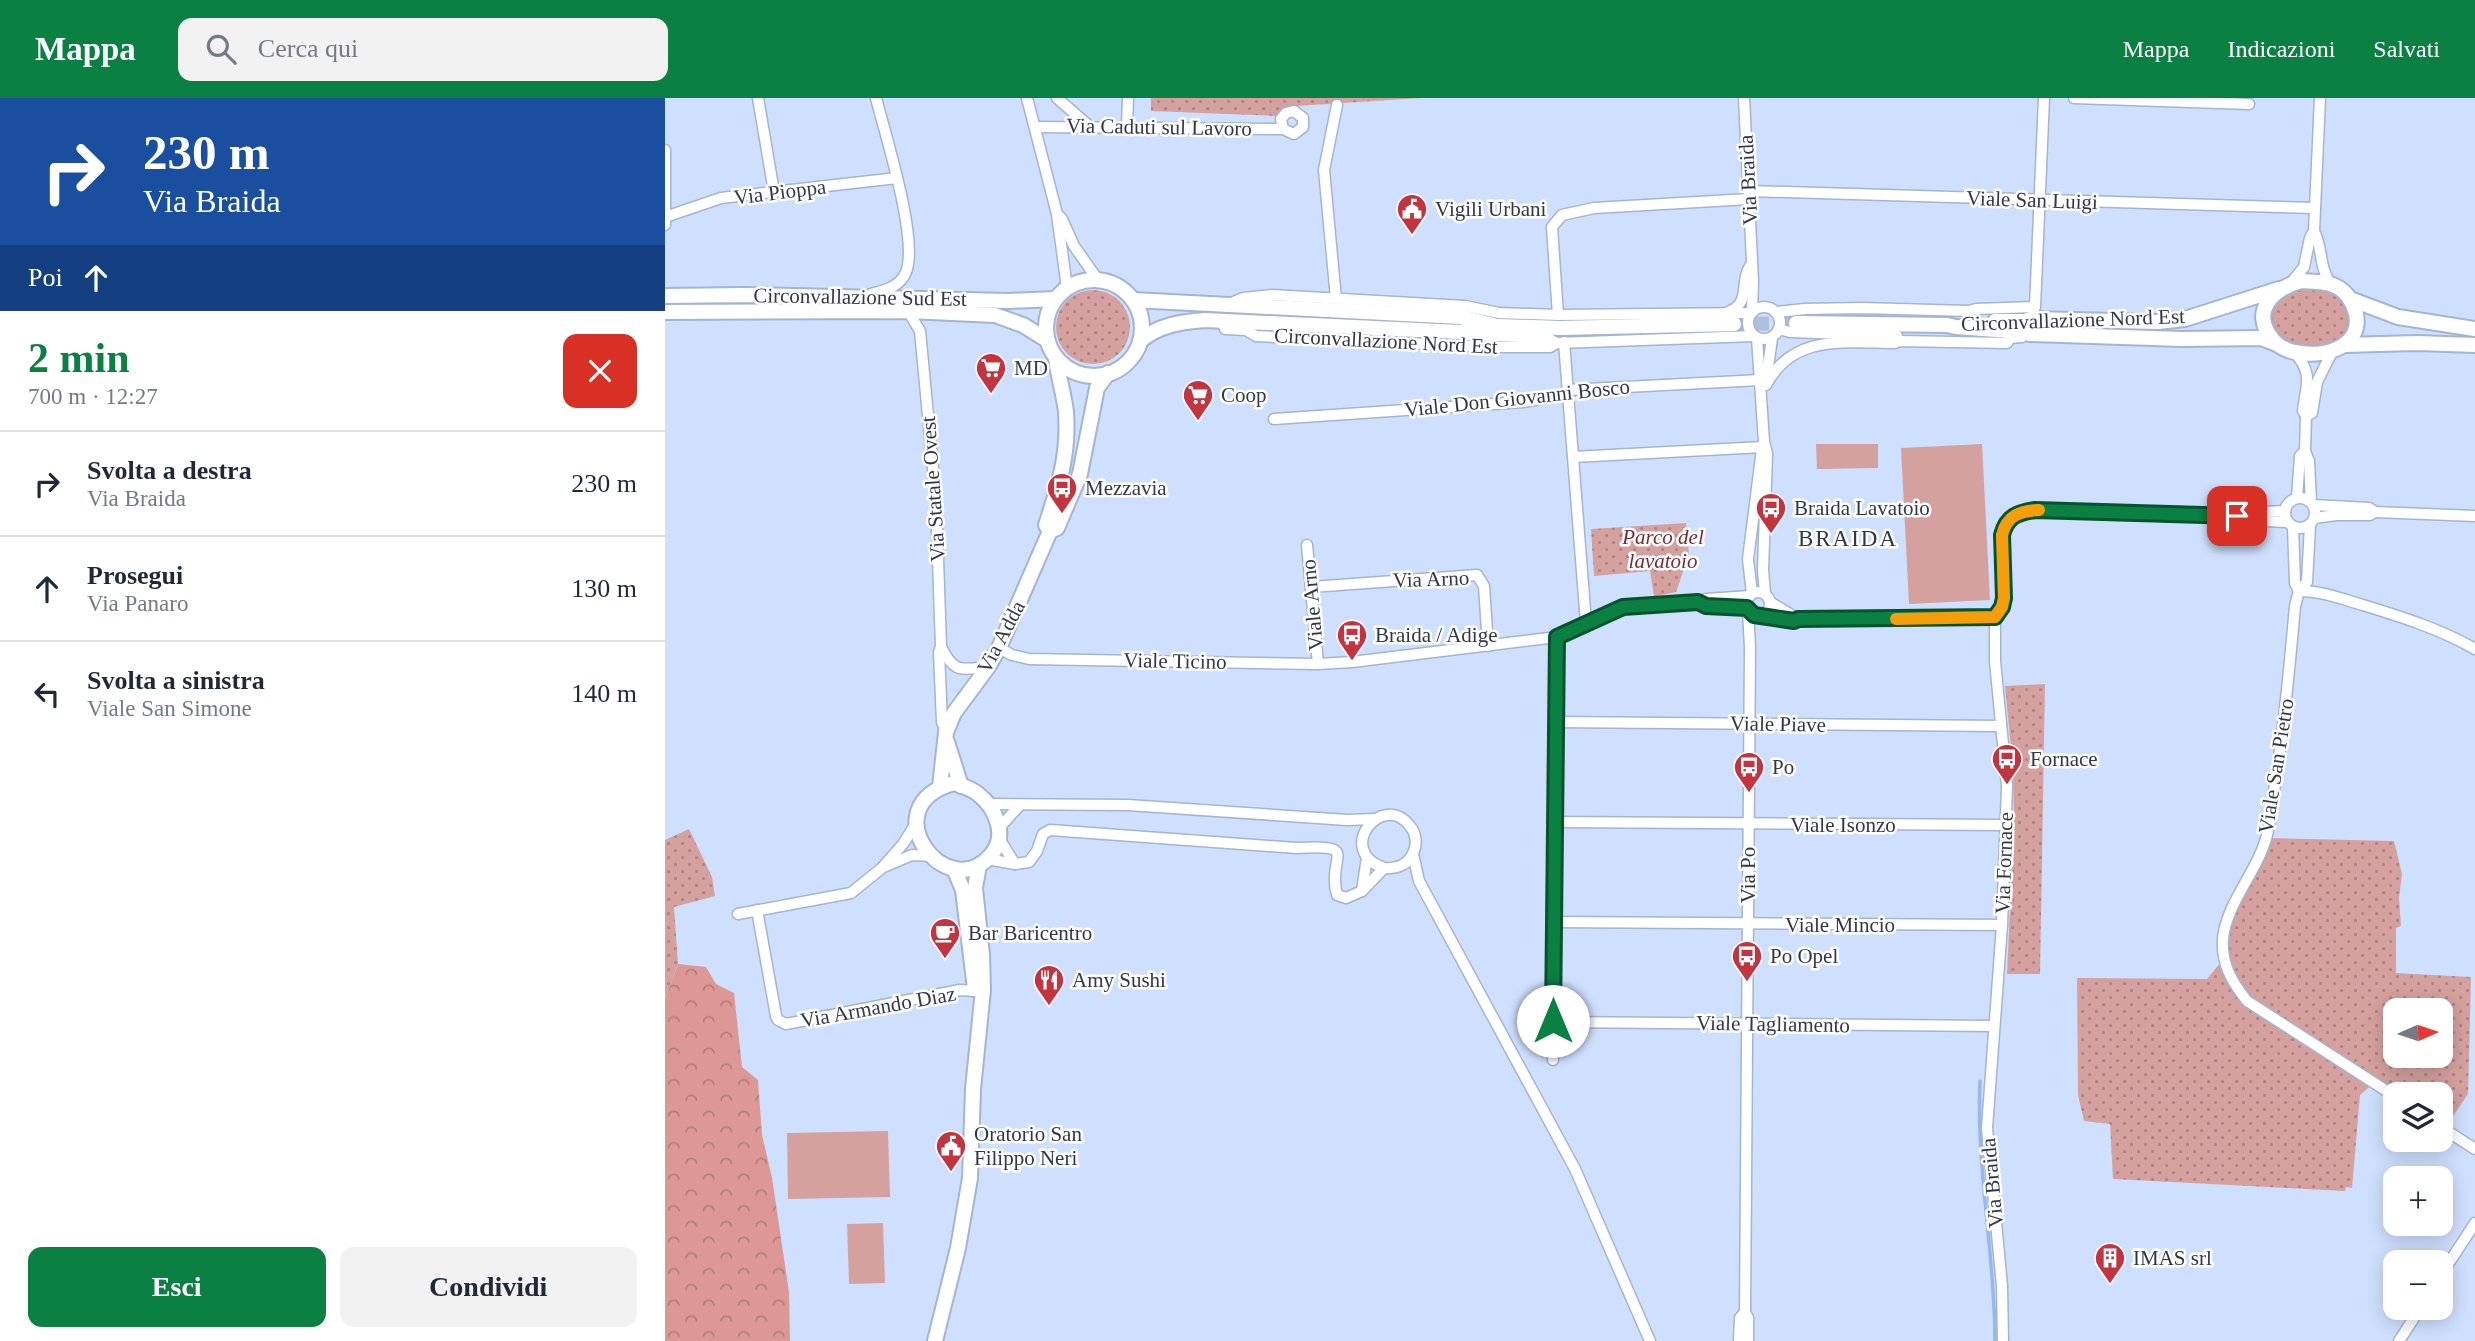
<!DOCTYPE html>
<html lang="it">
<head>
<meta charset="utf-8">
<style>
  :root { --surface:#fff; --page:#f2f2f3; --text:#1f2937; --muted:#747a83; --line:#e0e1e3; --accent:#0b8043 }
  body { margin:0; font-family:Georgia,serif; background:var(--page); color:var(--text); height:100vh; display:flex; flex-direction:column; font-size:26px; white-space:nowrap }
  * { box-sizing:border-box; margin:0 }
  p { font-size:23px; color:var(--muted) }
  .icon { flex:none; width:38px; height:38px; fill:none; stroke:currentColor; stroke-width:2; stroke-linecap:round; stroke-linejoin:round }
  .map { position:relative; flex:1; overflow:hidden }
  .side { display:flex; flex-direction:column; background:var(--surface); width:665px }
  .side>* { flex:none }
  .banner { background:#1a4fa0; color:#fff; overflow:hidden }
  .needle { width:46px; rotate:87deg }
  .fabs { position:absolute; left:1718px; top:900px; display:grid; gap:14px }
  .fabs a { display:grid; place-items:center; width:70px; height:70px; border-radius:14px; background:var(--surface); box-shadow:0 4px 18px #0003; font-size:35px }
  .pin { position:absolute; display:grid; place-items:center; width:60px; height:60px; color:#fff; margin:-30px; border-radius:14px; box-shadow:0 4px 10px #0006 }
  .me { position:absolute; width:77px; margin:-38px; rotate:0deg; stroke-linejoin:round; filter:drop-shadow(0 0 5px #0008) }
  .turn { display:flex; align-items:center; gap:24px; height:147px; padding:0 28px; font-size:32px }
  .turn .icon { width:91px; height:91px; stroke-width:2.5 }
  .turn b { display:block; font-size:49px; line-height:60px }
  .then { display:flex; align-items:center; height:66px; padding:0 28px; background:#0003; gap:14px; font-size:26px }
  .round { display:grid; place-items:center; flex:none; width:74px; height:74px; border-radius:14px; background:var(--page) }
  .headline { display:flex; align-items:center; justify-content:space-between; height:119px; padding:0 28px }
  h1 { font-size:42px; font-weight:700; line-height:52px; color:var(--accent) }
  .primary-button { display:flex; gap:14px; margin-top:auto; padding:14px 28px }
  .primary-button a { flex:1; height:80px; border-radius:14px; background:var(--accent); color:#fff; font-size:28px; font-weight:700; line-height:80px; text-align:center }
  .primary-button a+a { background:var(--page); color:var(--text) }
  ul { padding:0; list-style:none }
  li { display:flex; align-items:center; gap:21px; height:105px; padding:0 28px; border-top:2px solid var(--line) }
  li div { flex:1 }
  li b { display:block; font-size:26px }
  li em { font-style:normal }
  header { display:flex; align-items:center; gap:42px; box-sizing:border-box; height:98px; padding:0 35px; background:var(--accent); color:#fff }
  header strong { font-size:33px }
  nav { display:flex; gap:38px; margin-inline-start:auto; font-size:24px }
  .search { width:490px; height:63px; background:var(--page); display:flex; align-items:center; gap:18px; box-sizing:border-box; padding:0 24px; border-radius:14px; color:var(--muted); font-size:26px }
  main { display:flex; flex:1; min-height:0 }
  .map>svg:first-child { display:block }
  .grass { fill:url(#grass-dots); fill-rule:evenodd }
  .forest { fill:url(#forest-crowns) }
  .garden { fill:#d5a19f }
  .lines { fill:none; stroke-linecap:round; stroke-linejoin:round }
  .stream { stroke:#98b7ec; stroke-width:3.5 }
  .secondary-tunnel { stroke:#afbeda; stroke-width:14; stroke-dasharray:14 7; stroke-linecap:butt }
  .street-casing { stroke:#a4b4d2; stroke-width:13 }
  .secondary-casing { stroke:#a4b4d2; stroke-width:18 }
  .street { stroke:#fff; stroke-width:10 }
  .secondary { stroke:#fff; stroke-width:14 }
  .route-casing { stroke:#07532c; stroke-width:18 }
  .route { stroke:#0b8043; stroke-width:12 }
  .slow { stroke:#f59e0b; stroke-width:12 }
  .labels { text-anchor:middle; stroke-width:5; stroke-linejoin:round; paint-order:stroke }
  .street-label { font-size:21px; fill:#313844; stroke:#fff }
  .poi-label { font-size:21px; fill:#313844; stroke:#fff; text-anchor:start }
  .park-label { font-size:21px; font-style:italic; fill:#7b2a2d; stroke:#fff }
  .neighbourhood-label { font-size:23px; letter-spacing:2px; fill:#313844; stroke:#fff }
</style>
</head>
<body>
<header>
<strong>Mappa</strong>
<div class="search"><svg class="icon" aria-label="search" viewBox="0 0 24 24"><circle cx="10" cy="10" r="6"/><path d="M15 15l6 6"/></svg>Cerca qui</div>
<nav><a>Mappa</a><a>Indicazioni</a><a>Salvati</a></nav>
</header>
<main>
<section class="side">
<div class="banner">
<div class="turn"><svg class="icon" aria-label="right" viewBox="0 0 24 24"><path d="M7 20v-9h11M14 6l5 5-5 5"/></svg><div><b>230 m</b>Via Braida</div></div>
<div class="then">Poi<svg class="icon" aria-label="ahead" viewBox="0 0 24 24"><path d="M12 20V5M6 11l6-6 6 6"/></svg></div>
</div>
<div class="headline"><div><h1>2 min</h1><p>700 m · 12:27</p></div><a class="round" style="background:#d93025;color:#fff"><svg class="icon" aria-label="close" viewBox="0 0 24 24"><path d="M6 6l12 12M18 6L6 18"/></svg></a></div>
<ul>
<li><svg class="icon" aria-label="right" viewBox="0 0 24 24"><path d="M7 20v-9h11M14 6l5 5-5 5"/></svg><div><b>Svolta a destra</b><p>Via Braida</p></div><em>230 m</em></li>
<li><svg class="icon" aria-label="ahead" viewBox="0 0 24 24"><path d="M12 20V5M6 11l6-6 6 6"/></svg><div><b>Prosegui</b><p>Via Panaro</p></div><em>130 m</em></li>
<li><svg class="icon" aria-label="left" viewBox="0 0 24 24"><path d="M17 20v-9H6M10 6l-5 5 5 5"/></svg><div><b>Svolta a sinistra</b><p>Viale San Simone</p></div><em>140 m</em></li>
</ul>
<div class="primary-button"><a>Esci</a><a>Condividi</a></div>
</section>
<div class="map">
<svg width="1810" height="1243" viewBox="0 0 1810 1243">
  <defs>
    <pattern id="grass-dots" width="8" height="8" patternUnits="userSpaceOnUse" patternTransform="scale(1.75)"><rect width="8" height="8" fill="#d5a19f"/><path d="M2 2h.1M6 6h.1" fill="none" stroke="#ad8483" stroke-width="1.8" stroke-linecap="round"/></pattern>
    <pattern id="forest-crowns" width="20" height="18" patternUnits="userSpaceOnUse" patternTransform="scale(1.75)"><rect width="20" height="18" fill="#dd9895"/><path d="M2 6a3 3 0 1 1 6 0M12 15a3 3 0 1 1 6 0" fill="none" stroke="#b47d7b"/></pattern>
  </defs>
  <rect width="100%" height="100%" fill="#cfe0ff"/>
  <g class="grass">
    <polygon points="486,0 756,0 631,8 614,18 486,13"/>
    <path d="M1637,189C1647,189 1659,190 1668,194C1684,202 1692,226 1678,239C1636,280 1563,211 1637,189Z"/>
    <circle cx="428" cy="229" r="37"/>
    <polygon points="1021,425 1024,457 1011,494 989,499 985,473 929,478 926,431"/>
    <polygon points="1380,586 1375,876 1342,876 1349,721 1348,671 1340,588"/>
    <polygon points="24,731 47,779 50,798 9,809 13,866 0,901 0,742"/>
    <path d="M1602,740L1729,743L1737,776L1734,800L1736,828L1731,830V875L1806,879L1803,996L1780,1030L1776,1027V996H1731L1710,984L1695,997L1687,1090L1681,1089L1680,1093L1448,1081L1445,1026L1419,1023L1413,997L1412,880L1542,881L1557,863L1569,814ZM1731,912H1776V957H1731Z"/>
  </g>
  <polygon class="forest" points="13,866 41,869 51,886 69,895 77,969 93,982 97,1037 107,1080 124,1194 125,1243 0,1243 0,901"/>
  <g class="garden">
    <polygon points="1151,346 1213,346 1213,370 1152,371"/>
    <polygon points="1317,346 1325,502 1244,506 1236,350"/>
    <polygon points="223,1033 225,1099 123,1101 122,1035"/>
    <polygon points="218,1125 220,1185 184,1186 182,1126"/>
  </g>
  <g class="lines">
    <path class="stream" d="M1315,983C1311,1071 1330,1156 1330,1243"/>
    <polyline class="secondary-tunnel" points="1069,226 1131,225"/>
    <g class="street-casing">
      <g id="street">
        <polyline points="93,0 109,94"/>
        <polyline points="362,0 392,116 402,190"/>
        <polyline points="392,0 424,28"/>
        <polyline points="1079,0 1088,183 1087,214"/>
        <polyline points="1409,0 1584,6"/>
        <path d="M1655,0L1649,133C1658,150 1654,171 1666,186"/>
        <polyline points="462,28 463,0"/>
        <polyline points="371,29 618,31 629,36 638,29 638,20 629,13 621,15 616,21 618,31"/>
        <polyline points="0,52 0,127"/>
        <polyline points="1084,93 1650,110"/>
        <polyline points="392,116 397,121 409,148 433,182"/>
        <polyline points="0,119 56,100 232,80"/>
        <polyline points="1626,185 1639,169 1645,140 1649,133"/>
        <path d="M206,196C220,192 235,189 241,174C254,142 220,36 211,0"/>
        <polyline points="671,201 659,72 672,7"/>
        <polyline points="566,205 578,200 607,197 800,208 834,215 893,217 1086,215"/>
        <circle cx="1099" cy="225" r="16"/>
        <polyline points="243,213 255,233 271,402 276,549 274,554 277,624 281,634"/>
        <path d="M1063,214C1087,205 1074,184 1085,168"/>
        <polyline points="1112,214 1140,211 1197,210 1303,213 1311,211 1370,209 1379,0"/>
        <polyline points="893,217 887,129 897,117 929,110 1084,101"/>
        <polyline points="557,223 560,231 581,232 591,238 829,249 885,249 892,245 1089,238"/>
        <polyline points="1114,231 1125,234 1232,238 1234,243"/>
        <polyline points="804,237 883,240 892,245"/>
        <polyline points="1092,240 1099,344 1102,356 1098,472 1100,496"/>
        <polyline points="899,244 921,525"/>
        <path d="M1629,254C1649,276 1641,287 1638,313L1641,318L1640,353L1644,363L1646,404"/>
        <polyline points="1101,284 1107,240"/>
        <path d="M1101,287C1128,235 1181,245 1230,245L1234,243L1342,245L1345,240L1357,239"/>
        <polyline points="1641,318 1647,315 1652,284 1667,254"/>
        <polyline points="609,321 858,304 897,297 903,292 1095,282"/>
        <polyline points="908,359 1098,349"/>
        <circle cx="1635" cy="415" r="15"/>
        <polyline points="1632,400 1635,358 1640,353"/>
        <polyline points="1648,407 1704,410 1710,414 1810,418"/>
        <polyline points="1572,418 1575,415 1620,413"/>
        <polyline points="1650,420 1671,417 1705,417 1710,414"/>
        <path d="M1645,427L1642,484L1634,493L1630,508C1625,565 1620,622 1611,679C1608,698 1607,718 1602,737C1593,773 1562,804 1558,840C1556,866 1567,884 1582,903L1731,999"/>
        <polyline points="1628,429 1630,485 1634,493"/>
        <polyline points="642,447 653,566"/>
        <polyline points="646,489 812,477 819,488 823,548"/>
        <path d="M1634,493C1657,493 1677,501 1698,507C1737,519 1775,531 1810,551"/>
        <circle cx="1093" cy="506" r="12"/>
        <polyline points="1087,496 1083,461 1097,351"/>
        <polyline points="1033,504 1041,508 1082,510"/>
        <polyline points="1105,504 1133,521"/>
        <polyline points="1083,512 1085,549 1080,1214 1083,1220 1083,1243"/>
        <polyline points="1097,517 1129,523 1133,521 1330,519"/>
        <polyline points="1330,519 1330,563 1342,688 1337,827 1322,1030 1337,1188 1338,1243"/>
        <path d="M1330,519L1337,509L1339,500L1337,437C1342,418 1352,415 1370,412L1572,418L1574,422L1623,424"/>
        <path d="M276,549C290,576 295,571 323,569"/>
        <polyline points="334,550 347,557 364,561 653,566 687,564 892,539 958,509 1033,504 1041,501 1085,498"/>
        <polyline points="891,624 1336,628"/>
        <polyline points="323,706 463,707 682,722 710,721"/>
        <polyline points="889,724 1341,727"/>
        <polyline points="334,730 355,707"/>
        <polyline points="335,742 350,766"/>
        <polyline points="748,756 754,783 910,1071 985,1243"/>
        <path d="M322,761L350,766L364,764L372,753L378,736L385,732L631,750C698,746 661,758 672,797L681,800L697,793L719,770C732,771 744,767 749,753C752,745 751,735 745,728C717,692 669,753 719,770"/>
        <polyline points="221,768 247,757 267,758"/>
        <polyline points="697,793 702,759"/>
        <polyline points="92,812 111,918 113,922 121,926 295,892 310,893"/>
        <polyline points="73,816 186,795 217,770 238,746 250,727"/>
        <polyline points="888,824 1337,827"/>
        <polyline points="888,924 1329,928"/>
        <polyline points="888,962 892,539"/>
        <polyline points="1776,1029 1810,1051"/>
        <polyline points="1776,1177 1810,1125"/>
        <polyline points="1074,1243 1075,1220 1080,1214"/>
        <polyline points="1734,1243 1756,1209"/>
      </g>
    </g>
    <g class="secondary-casing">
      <g id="secondary">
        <circle cx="429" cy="230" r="48"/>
        <path d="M1636,183C1646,184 1658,183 1668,187C1676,190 1683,197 1687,205C1705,242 1668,260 1636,255C1625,254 1615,250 1608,242C1584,213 1608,191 1636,183Z"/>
        <polyline points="0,198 81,197 344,203 390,201"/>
        <polyline points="1685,201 1733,219 1810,231"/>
        <polyline points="468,202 796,219 828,227"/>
        <polyline points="0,214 243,213 330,217 358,227 382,242"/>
        <polyline points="1330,223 1360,223 1366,221 1493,224 1520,221 1614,191"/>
        <polyline points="1131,225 1282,227 1291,229 1359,234 1365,236 1517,241 1596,240 1612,246"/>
        <path d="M475,243C494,227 515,224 540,222L795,234L833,228L895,230L1069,226"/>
        <polyline points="1679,247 1752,245 1810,247"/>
        <path d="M385,433L381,427C394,388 404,356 401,314C399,296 393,278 391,260"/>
        <polyline points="385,433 392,430 415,376 432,290 443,275"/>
        <polyline points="282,644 296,688"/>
        <path d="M289,685C297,688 306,690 313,696C331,710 343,738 326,757C282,809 205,708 289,685Z"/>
        <polyline points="275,689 281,634 289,615 323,569 334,550 385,433"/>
        <polyline points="290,773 298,792 310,891"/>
        <polyline points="270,1243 293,1150 305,1080 308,991 318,892 317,857 310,790 314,767"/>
      </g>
    </g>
    <use href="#street" class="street"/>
    <use href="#secondary" class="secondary"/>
  </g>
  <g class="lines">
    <g class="route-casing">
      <path id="route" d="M888,923L892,539L958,509L1033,504L1041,508L1082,510L1089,517L1129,523L1133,521L1330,519L1337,509L1339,500L1337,437C1342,418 1352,415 1370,412L1572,418"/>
    </g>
    <use href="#route" class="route"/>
    <path class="slow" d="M1231,521L1330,519L1337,509L1339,500L1337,437C1342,417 1355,413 1374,412"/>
  </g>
  <defs>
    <g id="civic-pin" transform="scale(1.575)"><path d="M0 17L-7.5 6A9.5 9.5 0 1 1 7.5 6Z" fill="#c4343f" stroke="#fff"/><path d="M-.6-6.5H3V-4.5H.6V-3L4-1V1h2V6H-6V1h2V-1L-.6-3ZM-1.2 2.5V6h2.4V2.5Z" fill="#fff"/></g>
    <g id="supermarket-pin" transform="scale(1.575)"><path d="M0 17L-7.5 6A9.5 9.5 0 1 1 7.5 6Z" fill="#c4343f" stroke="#fff"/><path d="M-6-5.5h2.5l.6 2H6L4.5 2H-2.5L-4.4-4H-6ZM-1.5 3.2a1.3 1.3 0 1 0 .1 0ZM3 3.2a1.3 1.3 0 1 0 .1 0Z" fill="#fff"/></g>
    <g id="bus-pin" transform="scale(1.575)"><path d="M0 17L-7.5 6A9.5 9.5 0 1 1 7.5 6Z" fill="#c4343f" stroke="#fff"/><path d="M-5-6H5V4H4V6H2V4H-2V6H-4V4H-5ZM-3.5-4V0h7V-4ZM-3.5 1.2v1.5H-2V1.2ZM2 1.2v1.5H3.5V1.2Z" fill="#fff"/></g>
    <g id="cafe-pin" transform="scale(1.575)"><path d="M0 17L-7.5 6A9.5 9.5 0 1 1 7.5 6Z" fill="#c4343f" stroke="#fff"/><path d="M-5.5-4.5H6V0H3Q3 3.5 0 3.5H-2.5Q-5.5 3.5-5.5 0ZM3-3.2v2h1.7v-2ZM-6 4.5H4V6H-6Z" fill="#fff"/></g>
    <g id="restaurant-pin" transform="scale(1.575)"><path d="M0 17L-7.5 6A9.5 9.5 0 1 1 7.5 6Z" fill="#c4343f" stroke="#fff"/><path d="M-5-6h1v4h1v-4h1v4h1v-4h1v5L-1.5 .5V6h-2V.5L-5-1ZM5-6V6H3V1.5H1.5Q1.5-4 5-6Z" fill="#fff"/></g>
    <g id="building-pin" transform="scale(1.575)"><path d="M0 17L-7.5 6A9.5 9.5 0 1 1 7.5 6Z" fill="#c4343f" stroke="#fff"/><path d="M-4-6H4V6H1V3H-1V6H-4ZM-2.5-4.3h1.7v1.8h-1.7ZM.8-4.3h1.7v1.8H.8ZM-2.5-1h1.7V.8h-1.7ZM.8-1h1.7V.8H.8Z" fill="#fff"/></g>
  </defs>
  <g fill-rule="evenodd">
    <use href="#civic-pin" x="747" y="111"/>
    <use href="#supermarket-pin" x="326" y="270"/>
    <use href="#supermarket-pin" x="533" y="297"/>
    <use href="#bus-pin" x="397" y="390"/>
    <use href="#bus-pin" x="1106" y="410"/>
    <use href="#bus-pin" x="687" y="537"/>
    <use href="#bus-pin" x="1342" y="661"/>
    <use href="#bus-pin" x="1084" y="669"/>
    <use href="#cafe-pin" x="280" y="835"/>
    <use href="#bus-pin" x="1082" y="858"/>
    <use href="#restaurant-pin" x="384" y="882"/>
    <use href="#civic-pin" x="286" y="1048"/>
    <use href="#building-pin" x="1445" y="1160"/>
  </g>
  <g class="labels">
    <g class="street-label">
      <text transform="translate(494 29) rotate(1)" y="7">Via Caduti sul Lavoro</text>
      <text transform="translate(1083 82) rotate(-93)" y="7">Via Braida</text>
      <text transform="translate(115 94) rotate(-7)" y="7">Via Pioppa</text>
      <text transform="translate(1367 102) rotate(2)" y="7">Viale San Luigi</text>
      <text transform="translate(195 199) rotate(1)" y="7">Circonvallazione Sud Est</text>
      <text transform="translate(1408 222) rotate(-2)" y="7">Circonvallazione Nord Est</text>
      <text transform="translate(721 243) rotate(3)" y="7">Circonvallazione Nord Est</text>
      <text transform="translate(852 300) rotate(-6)" y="7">Viale Don Giovanni Bosco</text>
      <text transform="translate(268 391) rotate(-94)" y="7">Via Statale Ovest</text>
      <text transform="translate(766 481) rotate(-2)" y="7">Via Arno</text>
      <text transform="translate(647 507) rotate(-95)" y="7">Viale Arno</text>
      <text transform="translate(336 539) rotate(-62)" y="7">Via Adda</text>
      <text transform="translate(510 563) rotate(1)" y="7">Viale Ticino</text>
      <text transform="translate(1113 626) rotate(1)" y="7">Viale Piave</text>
      <text transform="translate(1611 668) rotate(-81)" y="7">Viale San Pietro</text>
      <text x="1178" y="734">Viale Isonzo</text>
      <text transform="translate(1339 765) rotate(-88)" y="7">Via Fornace</text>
      <text transform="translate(1083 777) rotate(-90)" y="7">Via Po</text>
      <text x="1175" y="834">Viale Mincio</text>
      <text transform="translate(213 909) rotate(-10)" y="7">Via Armando Diaz</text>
      <text transform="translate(1108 926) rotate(1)" y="7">Viale Tagliamento</text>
      <text transform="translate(1327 1085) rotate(-95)" y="7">Via Braida</text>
    </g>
    <g class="poi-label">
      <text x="770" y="118">Vigili Urbani</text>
      <text x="349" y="277">MD</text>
      <text x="556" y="304">Coop</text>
      <text x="420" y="397">Mezzavia</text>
      <text x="1129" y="417">Braida Lavatoio</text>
      <text x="710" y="544">Braida / Adige</text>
      <text x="1365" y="668">Fornace</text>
      <text x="1107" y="676">Po</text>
      <text x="303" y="842">Bar Baricentro</text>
      <text x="1105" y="865">Po Opel</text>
      <text x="407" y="889">Amy Sushi</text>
      <text x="309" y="1043">Oratorio San<tspan x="309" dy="24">Filippo Neri</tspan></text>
      <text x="1468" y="1167">IMAS srl</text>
    </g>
    <g class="park-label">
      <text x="998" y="446">Parco del<tspan x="998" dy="24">lavatoio</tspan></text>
    </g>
    <g class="neighbourhood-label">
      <text x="1183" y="448">BRAIDA</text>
    </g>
  </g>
</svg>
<div class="fabs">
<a><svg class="needle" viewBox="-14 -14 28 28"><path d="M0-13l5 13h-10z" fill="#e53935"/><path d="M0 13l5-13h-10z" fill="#747a83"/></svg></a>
<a><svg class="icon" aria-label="layers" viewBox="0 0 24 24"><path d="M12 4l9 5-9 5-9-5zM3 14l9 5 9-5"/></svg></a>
<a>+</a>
<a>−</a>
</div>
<div class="pin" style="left:1572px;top:418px;background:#d93025"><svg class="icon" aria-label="arrive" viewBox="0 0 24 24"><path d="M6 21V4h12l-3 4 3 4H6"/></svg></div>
<svg class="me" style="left:888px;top:923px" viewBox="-20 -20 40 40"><circle r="19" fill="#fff"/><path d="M0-13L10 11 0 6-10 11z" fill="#0b8043"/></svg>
</div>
</main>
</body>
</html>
